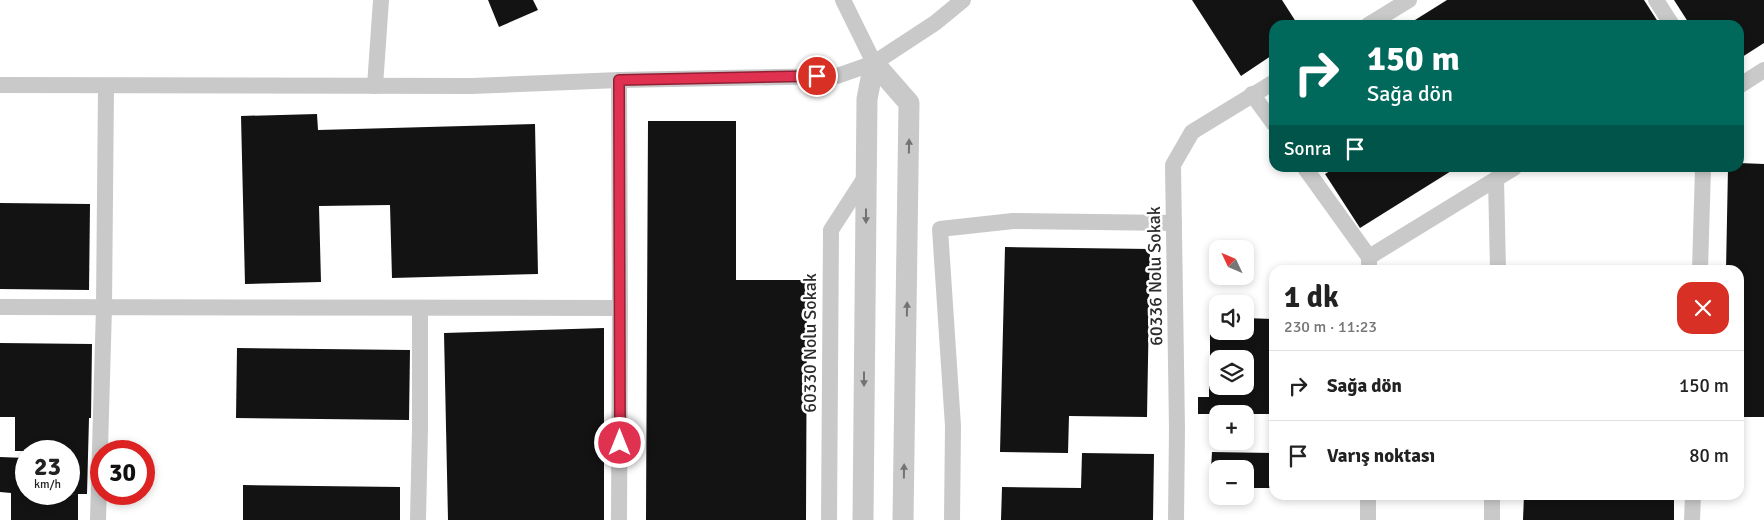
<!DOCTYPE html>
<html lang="tr">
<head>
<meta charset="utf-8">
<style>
  :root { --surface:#fff; --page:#f6f6f6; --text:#222; --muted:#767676; --line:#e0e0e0 }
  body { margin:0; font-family:Signika,sans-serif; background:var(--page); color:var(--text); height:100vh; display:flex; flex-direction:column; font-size:19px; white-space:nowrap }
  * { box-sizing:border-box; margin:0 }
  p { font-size:16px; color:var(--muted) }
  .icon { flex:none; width:28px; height:28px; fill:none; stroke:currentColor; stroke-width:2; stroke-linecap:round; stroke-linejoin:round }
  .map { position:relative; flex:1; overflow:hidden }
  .sheet { position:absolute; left:1269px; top:265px; width:475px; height:235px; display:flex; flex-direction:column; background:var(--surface); border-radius:15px; box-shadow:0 2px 8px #0003 }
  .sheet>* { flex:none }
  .hud { position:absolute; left:1269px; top:20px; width:475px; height:152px; border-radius:15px; box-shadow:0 2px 8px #0003; background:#00695c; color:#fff; overflow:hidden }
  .needle { width:32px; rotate:314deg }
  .fabs { position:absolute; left:1209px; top:240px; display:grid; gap:10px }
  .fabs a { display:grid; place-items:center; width:45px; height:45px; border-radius:10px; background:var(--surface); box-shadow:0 2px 8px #0003; font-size:25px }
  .speed { position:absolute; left:15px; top:440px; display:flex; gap:10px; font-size:25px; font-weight:700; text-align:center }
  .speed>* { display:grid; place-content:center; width:65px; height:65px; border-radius:50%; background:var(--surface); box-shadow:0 2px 8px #0003; line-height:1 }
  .speed small { font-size:12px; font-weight:400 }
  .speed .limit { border:8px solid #d22; background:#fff; color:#111 }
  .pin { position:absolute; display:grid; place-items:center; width:42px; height:42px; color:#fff; margin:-21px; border:2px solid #fff; border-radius:50%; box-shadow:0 1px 5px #0007 }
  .me { position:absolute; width:55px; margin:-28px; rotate:0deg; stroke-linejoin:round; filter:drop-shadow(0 0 4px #0008) }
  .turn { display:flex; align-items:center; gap:18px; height:105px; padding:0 15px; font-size:22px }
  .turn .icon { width:65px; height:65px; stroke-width:2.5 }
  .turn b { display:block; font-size:35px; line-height:42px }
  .then { display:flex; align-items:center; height:48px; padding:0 15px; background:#0003; gap:10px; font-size:19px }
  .round { display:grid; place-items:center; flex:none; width:52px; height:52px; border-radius:15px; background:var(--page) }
  .headline { display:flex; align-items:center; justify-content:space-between; height:85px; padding:0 15px }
  h1 { font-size:30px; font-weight:800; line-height:38px }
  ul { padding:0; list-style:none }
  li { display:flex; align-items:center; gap:15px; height:70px; padding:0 15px; border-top:1px solid var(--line) }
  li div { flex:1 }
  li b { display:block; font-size:19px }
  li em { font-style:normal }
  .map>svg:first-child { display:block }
  .building { fill:#131313 }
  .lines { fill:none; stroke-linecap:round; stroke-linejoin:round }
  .minor { stroke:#c9c9c9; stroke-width:16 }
  .tertiary { stroke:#c9c9c9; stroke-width:21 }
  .oneway { fill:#737373 }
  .route-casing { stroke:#922035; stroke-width:12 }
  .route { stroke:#e03151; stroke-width:9 }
  .labels { text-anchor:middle; stroke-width:5; stroke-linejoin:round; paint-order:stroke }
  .street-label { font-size:18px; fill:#2c2c2c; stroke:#fff }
</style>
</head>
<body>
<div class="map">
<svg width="1764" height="520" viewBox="0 0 1764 520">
  <rect width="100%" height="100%" fill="#fff"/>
  <g class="building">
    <polygon points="488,0 533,0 538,10 499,27"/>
    <polygon points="1192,0 1282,0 1298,25 1274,25 1274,54 1241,76"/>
    <polygon points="1447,0 1644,0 1660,25 1407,25"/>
    <polygon points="1674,0 1764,0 1764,43 1739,59 1739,25 1690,25"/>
    <polygon points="317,114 318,130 535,124 538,274 392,278 390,205 319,206 321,282 245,284 241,116"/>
    <polygon points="648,121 736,121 736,280 807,280 806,520 646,520"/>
    <polygon points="1739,163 1764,164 1764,417 1739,417 1739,270 1726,270 1728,168 1739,168"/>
    <polygon points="1335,168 1456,168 1360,228 1325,174"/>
    <polygon points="0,203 90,204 89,290 0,289"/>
    <polygon points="1005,247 1150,249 1147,417 1069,416 1068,453 1000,452"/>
    <polygon points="1245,318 1274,319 1274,414 1198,414 1198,397 1209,397 1209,386 1245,386 1245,359 1210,359 1210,331 1245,331"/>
    <polygon points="604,328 604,520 448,520 444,333"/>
    <polygon points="0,343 92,344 91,418 89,418 87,494 69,494 69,451 15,451 15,417 0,417"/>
    <polygon points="237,348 410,350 409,420 236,418"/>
    <polygon points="1212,452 1274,453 1274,488 1245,488 1245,469 1211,469"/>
    <polygon points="1082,453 1154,454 1153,520 1001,520 1002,487 1081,488"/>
    <polygon points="0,457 26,458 26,495 78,494 78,520 11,520 11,493 0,492"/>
    <polygon points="243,485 400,487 400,520 243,520"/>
    <polygon points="1524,495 1674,495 1674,520 1523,520"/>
  </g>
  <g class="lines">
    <g class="minor">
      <polyline points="843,0 874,63"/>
      <polyline points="1656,0 1672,25"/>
      <polyline points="1368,25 1409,0"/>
      <polyline points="619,80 620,308 619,520"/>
      <polyline points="0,85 471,86 619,80 837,76 874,63 935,23 963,0"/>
      <polyline points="375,86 381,0"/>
      <polyline points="1739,86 1764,70"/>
      <polyline points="1252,94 1274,124"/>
      <polyline points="1305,168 1369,257 1369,270"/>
      <polyline points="1496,179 1498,270"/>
      <polyline points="1369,257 1514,168"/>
      <polyline points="1700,270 1703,168"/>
      <polyline points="0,307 620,308"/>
      <polyline points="98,520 104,307 106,86"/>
      <polyline points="418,520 420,429 420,308"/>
      <polyline points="829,520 831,230 866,176"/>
      <polyline points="952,520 953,426 940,229 1013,221 1174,223"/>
      <polyline points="1176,520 1177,429 1173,165 1192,132 1274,82"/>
      <polyline points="1368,520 1368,495"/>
      <polyline points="1492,520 1492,495"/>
      <polyline points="1692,520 1693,495"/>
    </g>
    <g class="tertiary">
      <polyline points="874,63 909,103 903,520"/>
      <polyline points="863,520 867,99 874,63"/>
    </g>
  </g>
  <defs><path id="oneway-solid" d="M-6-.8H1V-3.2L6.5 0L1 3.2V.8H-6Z" transform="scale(1.25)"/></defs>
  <g class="oneway">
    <use href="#oneway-solid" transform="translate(909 146) rotate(-89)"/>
    <use href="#oneway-solid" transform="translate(866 216) rotate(90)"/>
    <use href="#oneway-solid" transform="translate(907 309) rotate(-89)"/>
    <use href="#oneway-solid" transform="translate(864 379) rotate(90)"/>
    <use href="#oneway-solid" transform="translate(904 471) rotate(-89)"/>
  </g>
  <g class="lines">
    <g class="route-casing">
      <polyline id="route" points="620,443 619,80 817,76"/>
    </g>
    <use href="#route" class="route"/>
  </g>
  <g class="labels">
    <g class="street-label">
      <text transform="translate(1155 276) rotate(-91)" y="6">60336 Nolu Sokak</text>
      <text transform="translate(810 343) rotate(-90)" y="6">60330 Nolu Sokak</text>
    </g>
  </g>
</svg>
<div class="fabs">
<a><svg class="needle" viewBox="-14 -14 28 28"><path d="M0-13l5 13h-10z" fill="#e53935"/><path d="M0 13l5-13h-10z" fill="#767676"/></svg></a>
<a><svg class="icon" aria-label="sound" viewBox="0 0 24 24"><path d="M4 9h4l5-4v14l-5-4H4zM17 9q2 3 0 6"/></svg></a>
<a><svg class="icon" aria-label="layers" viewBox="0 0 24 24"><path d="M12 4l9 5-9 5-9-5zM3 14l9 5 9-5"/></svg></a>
<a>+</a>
<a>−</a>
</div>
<div class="speed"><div>23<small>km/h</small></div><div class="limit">30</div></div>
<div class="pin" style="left:817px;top:76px;background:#d93025"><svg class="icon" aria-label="arrive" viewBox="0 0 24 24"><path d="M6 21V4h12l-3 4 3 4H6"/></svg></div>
<svg class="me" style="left:620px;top:443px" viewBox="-20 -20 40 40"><circle r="17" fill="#e03151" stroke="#fff" stroke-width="3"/><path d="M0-11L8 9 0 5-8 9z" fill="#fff"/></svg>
<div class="hud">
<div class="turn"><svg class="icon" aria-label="right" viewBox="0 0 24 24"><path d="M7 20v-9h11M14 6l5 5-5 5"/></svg><div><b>150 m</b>Sağa dön</div></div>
<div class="then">Sonra<svg class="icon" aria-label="arrive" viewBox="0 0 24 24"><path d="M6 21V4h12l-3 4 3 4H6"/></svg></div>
</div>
<section class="sheet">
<div class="headline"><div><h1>1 dk</h1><p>230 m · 11:23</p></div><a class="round" style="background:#d93025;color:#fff"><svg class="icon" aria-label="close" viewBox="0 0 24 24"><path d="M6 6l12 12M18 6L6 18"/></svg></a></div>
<ul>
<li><svg class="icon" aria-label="right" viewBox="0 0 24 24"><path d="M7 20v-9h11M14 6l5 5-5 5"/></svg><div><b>Sağa dön</b></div><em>150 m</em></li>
<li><svg class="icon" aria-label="arrive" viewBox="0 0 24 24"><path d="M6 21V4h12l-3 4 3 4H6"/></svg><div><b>Varış noktası</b></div><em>80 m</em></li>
</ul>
</section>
</div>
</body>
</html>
